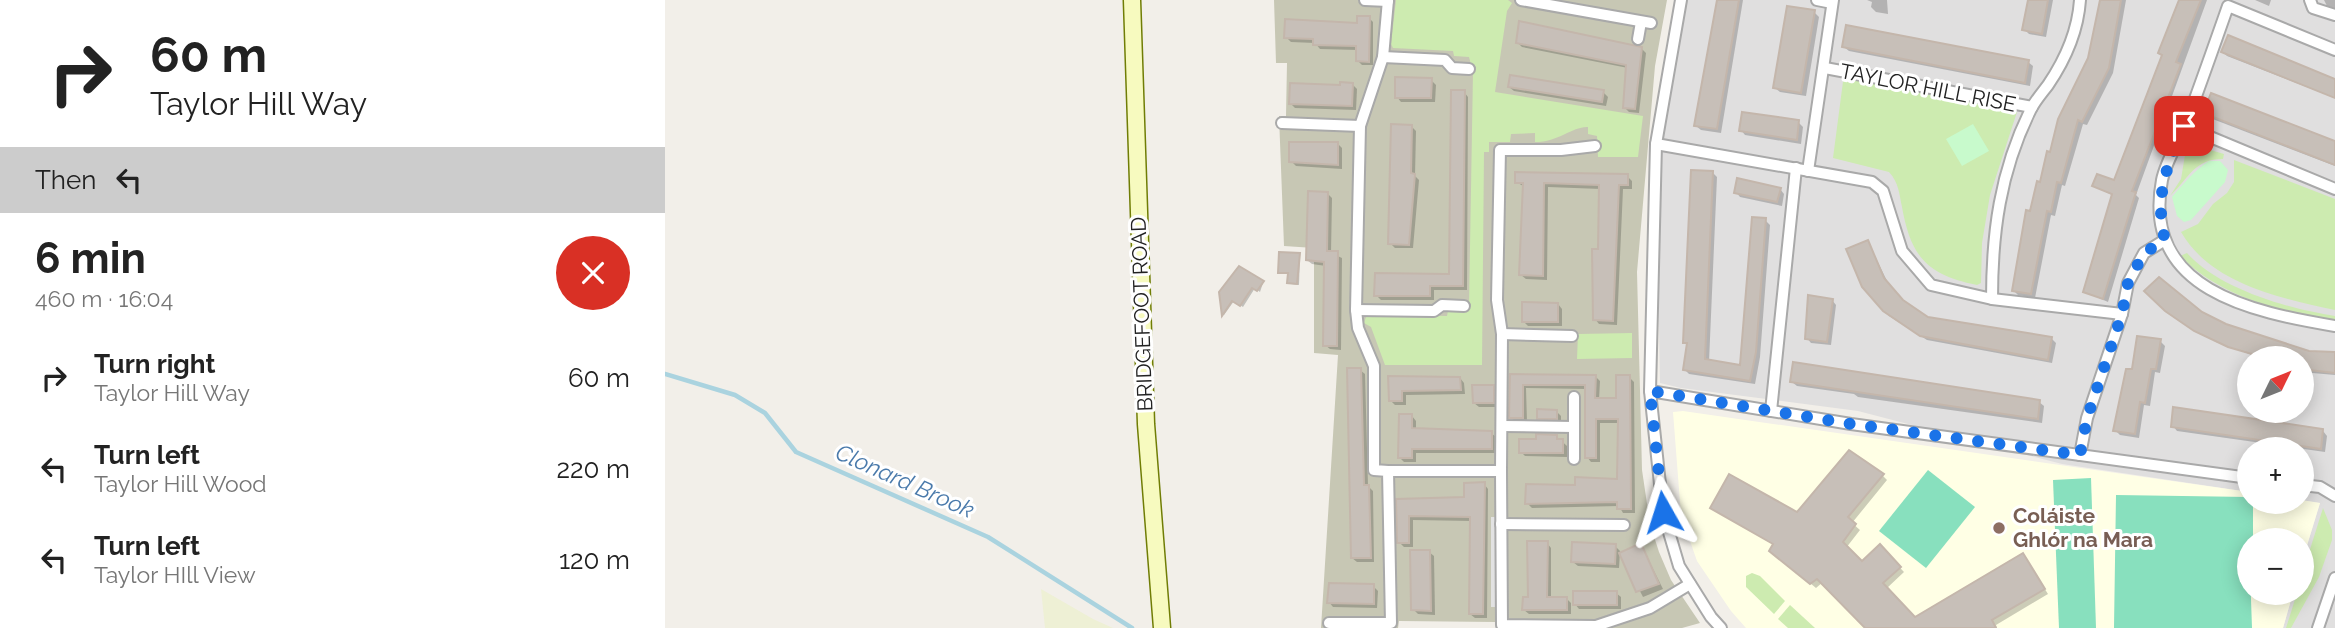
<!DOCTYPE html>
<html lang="en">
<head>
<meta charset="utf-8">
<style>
  :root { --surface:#fff; --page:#f2f2f2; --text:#222; --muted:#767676 }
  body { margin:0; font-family:Raleway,sans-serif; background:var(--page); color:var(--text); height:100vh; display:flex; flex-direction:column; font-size:26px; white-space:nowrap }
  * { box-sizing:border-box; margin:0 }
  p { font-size:23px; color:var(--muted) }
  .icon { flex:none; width:38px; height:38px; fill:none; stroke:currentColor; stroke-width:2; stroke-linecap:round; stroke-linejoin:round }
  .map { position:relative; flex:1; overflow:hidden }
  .side { display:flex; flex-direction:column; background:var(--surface); width:665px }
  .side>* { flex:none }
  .guide { background:#fff; color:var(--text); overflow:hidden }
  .needle { width:46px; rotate:47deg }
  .fabs { position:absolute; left:1572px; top:346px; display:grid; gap:14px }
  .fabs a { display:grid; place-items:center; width:77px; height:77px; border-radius:50%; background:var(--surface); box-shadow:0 4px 18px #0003; font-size:35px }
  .pin { position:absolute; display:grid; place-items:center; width:60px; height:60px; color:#fff; margin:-30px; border-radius:14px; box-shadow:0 4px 10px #0006 }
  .me { position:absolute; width:77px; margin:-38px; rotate:354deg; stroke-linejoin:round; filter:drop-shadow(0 0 5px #0008) }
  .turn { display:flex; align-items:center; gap:24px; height:147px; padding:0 35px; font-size:32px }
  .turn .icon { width:91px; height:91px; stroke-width:2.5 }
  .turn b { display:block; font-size:49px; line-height:60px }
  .then { display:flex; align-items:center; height:66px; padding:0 35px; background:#0003; gap:14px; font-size:26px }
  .round { display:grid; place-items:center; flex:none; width:74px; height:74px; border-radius:37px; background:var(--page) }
  .summary { display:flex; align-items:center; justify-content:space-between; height:119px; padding:0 35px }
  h1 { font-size:42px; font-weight:700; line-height:52px }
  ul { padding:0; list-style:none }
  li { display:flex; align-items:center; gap:21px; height:91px; padding:0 35px }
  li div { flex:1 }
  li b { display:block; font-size:26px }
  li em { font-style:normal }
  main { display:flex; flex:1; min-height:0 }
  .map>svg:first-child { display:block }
  .residential { fill:#e0dfdf; fill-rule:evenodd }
  .education { fill:#ffffe5 }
  .construction { fill:#c7c7b4 }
  .farmland { fill:#eef0d5 }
  .grass { fill:#cdebb0 }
  .park { fill:#c8facc }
  .pitch { fill:#88e0be }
  .parking { fill:#e2e2e2 }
  .shadow { fill:#0003 }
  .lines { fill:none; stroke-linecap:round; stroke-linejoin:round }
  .stream { stroke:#aad3df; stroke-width:4.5 }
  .building { fill:#c7bfb8; stroke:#c4b6ab; stroke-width:2 }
  .street-casing { stroke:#a9a9a9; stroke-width:14 }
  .secondary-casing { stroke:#707d05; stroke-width:19 }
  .street { stroke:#fff; stroke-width:10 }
  .secondary { stroke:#f7fabf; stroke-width:16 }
  .route { stroke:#1a73e8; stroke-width:12; stroke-dasharray:0 21.6 }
  .education-dot { fill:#8d6e63; stroke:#fff; stroke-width:2.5 }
  .labels { text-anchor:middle; stroke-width:6; stroke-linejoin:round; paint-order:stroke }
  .street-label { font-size:21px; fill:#222; stroke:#fff }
  .education-label { font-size:21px; font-weight:bold; fill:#785e54; stroke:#fff; text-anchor:start }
  .water-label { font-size:23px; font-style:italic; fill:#4a7aab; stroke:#fff }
</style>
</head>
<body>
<main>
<section class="side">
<div class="guide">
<div class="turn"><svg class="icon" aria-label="right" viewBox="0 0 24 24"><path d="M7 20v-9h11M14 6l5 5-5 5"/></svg><div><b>60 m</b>Taylor Hill Way</div></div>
<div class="then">Then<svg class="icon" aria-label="left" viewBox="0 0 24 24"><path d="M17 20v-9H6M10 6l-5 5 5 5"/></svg></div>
</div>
<div class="summary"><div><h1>6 min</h1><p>460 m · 16:04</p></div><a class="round" style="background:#d93025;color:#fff"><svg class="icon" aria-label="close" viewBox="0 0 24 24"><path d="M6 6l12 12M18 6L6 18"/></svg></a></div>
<ul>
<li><svg class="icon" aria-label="right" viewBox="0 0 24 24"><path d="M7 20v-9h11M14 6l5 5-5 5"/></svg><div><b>Turn right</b><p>Taylor Hill Way</p></div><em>60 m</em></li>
<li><svg class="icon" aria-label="left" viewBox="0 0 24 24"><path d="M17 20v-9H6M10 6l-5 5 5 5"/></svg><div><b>Turn left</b><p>Taylor Hill Wood</p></div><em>220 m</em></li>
<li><svg class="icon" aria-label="left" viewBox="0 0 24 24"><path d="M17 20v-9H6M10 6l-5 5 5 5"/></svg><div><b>Turn left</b><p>Taylor HIll View</p></div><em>120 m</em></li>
</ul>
</section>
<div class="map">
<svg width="1670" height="628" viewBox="0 0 1670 628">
  <rect width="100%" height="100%" fill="#f2efe9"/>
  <path class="residential" d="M1016,0H1670V628H1618L1628,593H1636V565L1655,503L1636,500V450H1584V492L1397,464L1193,411L1016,388L995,383L991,144ZM1584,359H1636V411H1584Z"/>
  <polygon class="education" points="1018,411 1584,492 1584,502 1636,500 1655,503 1636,565 1636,541 1584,541 1584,593 1628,593 1618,628 1081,628 1066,611 1032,561 1016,515 1008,412"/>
  <polygon class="construction" points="609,0 1002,0 990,66 972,272 977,470 985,524 994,552 1006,580 1035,623 1017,628 846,628 830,622 734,621 733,628 656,628 673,355 649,353 649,248 619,246 614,116 621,116 622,63 611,63"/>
  <polygon class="farmland" points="376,589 428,619 448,628 380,628"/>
  <g class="grass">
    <path d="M731,0H843L847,3L842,11L830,92L978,116L973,157H933L932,136L923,134V127C908,126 894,142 870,142V133L846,134L845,142H824V152H819L817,365H720L706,327L699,323L701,317L706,315L782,316L783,311H799L804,306L808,72L804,57L789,56L788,51L728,48L726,44Z"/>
    <path d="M1179,74L1352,112L1325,195L1317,243L1316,283L1312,285C1263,275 1246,258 1237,207C1234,193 1234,183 1224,172L1168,158Z"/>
    <path d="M1525,144L1559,154L1558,159C1529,159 1524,178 1505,196L1516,179L1521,149Z"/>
    <path d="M1569,160L1670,199V310C1615,298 1546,284 1516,232L1533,224L1548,204L1562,193L1569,182Z"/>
    <path d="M1522,253C1554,289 1624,309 1670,316V321C1615,312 1556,297 1515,256Z"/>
    <polygon points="967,333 967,358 912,359 913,334"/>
    <polygon points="1658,508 1667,530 1667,540 1654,577 1626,628 1621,628 1632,593 1636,593 1636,578"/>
    <polygon points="1087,573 1095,576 1120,601 1109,614 1081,587 1081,576"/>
    <polygon points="1125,605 1150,628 1123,628 1113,619"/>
  </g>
  <g class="park">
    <polygon points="1308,124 1324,151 1297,166 1281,139"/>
    <path d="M1544,161H1555L1563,170L1560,182L1526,220L1519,222L1512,216L1507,197C1517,185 1531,169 1544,161Z"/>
  </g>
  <g class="pitch">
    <polygon points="1263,470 1310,507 1261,568 1214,531"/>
    <polygon points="1426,478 1431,628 1394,628 1388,480"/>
    <polygon points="1451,495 1584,497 1584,502 1588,502 1588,541 1584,541 1587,628 1449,628"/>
  </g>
  <rect class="parking" x="826" y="517" width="5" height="90"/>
  <g class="shadow">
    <polygon points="1054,0 1078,0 1056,133 1036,130 1031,126"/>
    <polygon points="1202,0 1222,0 1223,14 1211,12 1206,7 1207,2"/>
    <polygon points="1365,0 1388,0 1381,37 1364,34 1359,29"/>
    <polygon points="1437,0 1461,0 1448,73 1422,125 1418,124 1400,186 1397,185 1390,216 1386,215 1370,298 1353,295 1348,290 1366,213 1425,59"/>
    <polygon points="1516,0 1542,0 1471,195 1474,198 1443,302 1420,292 1449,196 1429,186 1450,182 1499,56"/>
    <polygon points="1590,0 1606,0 1604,6"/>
    <polygon points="1659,0 1670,0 1670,9 1662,6"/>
    <polygon points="1149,12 1154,17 1141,96 1115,92 1110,88"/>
    <polygon points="704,18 708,22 708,65 697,65 693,61 693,50 655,49 650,43 626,42 621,37 693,24"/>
    <polygon points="852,42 976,48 981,53 974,113 964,112 959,107 963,68 857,47"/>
    <polygon points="1179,47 1363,62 1368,66 1365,86 1184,51"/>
    <polygon points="1558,52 1670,80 1670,98 1562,56"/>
    <polygon points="766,80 771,85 770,102 736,102 732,97"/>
    <polygon points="687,84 692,89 691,110 630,108 626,104"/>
    <polygon points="844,87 938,92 943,97 941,106 849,91"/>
    <polygon points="799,92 803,97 802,290 769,290 769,300 716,300 711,295 786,276"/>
    <polygon points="1540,113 1670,142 1670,166 1545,118"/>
    <polygon points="1133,122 1138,127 1136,144 1080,135 1076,130"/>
    <polygon points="747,127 751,131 750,176 754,180 748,248 730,248 725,243"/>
    <polygon points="672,143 677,148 677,169 631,166 626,161"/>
    <polygon points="1047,172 1052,177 1044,362 1077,367 1100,220 1105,225 1095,357 1090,384 1024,374 1020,370 1023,346 1020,342"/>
    <polygon points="962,176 967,181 967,189 958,189 952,325 934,324 930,319 936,189 883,187 882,280 861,279 856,275 860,187 851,182"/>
    <polygon points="1115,189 1119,194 1117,206 1075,197 1071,192"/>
    <polygon points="662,193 667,198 666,253 677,258 676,350 665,349 660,345 661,266 647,264 642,260"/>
    <polygon points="1203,242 1224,285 1239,303 1263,318 1386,338 1391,343 1387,363 1262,340 1224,316 1219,310"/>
    <polygon points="635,255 634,285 626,284 625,274 615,272"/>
    <polygon points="598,283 595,292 590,288 578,307 569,301 559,315 556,293"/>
    <polygon points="1167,300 1171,305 1166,345 1146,343 1142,338"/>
    <polygon points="893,304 897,309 897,326 863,326 858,321"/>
    <polygon points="1536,314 1593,337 1644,352 1670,353 1670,375 1636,372 1636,359 1598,359 1551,342 1507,315"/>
    <polygon points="1495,341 1500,346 1495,373 1490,372 1485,406 1479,405 1474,438 1455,435 1450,430 1468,371"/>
    <polygon points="695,370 700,374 703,486 708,491 709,562 692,562 687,558"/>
    <polygon points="846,376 930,376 935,381 934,400 953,400 964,377 969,382 970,513 958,513 954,506 867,508 862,503 954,480 955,423 935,423 935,462 926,462 922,457 922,389 861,388 862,422 851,422 846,418"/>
    <polygon points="725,378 795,378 799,383 800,394 741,395 741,405 730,405 725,400"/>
    <polygon points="1127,382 1374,402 1379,406 1377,423 1193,397 1189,394 1132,386"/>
    <polygon points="828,387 833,391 833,407 814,407 809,403"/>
    <polygon points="892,412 896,416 896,423 878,423 873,418"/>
    <polygon points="747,416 751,421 751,429 826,433 831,437 831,453 751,453 751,462 739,462 735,458"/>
    <polygon points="1508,426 1658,431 1662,436 1660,452 1512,431"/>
    <polygon points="891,436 902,446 902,457 860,456 856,452 873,441"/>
    <polygon points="1218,476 1222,480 1187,523 1195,530 1181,548 1197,563 1219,551 1239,572 1221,589 1250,619 1358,555 1383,594 1331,625 1332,628 1202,628 1158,582 1151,588 1111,555 1109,545 1047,508 1133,514"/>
    <polygon points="819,484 823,489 822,618 810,618 805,614 807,521 748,520 748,547 739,547 734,542 733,500 801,498"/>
    <polygon points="882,543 886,548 886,599 901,598 906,603 906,614 864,614 859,610"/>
    <polygon points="976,545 998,589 978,597 956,554"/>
    <polygon points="950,546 955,551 954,568 913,566 908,562"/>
    <polygon points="764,552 769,556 770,615 753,614 748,609"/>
    <polygon points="708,586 713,591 712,608 668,607 664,602"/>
    <polygon points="951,593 956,597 956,609 914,609 910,604"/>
  </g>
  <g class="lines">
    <polyline class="stream" points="0,374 70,395 100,413 131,452 323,537 467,628"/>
  </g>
  <g class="building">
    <polygon points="1052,0 1074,0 1052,129 1029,126"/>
    <polygon points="1363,0 1383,0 1377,34 1357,30"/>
    <polygon points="1435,0 1456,0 1444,68 1417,122 1413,120 1396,183 1392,182 1386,212 1382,211 1366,294 1347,291 1361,210 1365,211 1372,181 1375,182 1382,151 1385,152 1393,119 1423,58"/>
    <polygon points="1514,0 1536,0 1511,62 1516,64 1467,191 1471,192 1438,299 1418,292 1447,194 1427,186 1432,174 1449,180 1497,55 1493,53"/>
    <polygon points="1122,6 1150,10 1136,93 1108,88"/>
    <polygon points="692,16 705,16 704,62 691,61 691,46 648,45 648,39 619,38 620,19 692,23"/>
    <polygon points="854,21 977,47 970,109 958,108 961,65 851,43"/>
    <polygon points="1181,25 1364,60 1360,83 1177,47"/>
    <polygon points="1563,35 1670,79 1670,98 1556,52"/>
    <polygon points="845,75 939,90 937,102 843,87"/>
    <polygon points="730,77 767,78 766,98 730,98"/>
    <polygon points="675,82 688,83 687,106 624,104 625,83 675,85"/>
    <polygon points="786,90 800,90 798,286 765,286 765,296 709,296 710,273 784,274"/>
    <polygon points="1546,93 1670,141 1670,165 1538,113"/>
    <polygon points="1077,112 1134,120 1132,140 1074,131"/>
    <polygon points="726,124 747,125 746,173 750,174 744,245 723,244"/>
    <polygon points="624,142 673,142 673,165 624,162"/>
    <polygon points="1026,170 1048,171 1040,359 1075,365 1087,217 1101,218 1091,352 1085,381 1018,370 1022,343 1018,343"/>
    <polygon points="850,172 963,174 963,185 954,185 948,321 928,320 927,249 933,249 934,185 879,183 878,276 854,275 858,183 850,183"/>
    <polygon points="1072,178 1116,188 1112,202 1069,193"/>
    <polygon points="643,191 663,192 662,251 673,251 672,346 658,346 659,262 641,260"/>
    <polygon points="1203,240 1219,278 1238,300 1263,317 1387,337 1383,360 1255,336 1218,311 1197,287 1181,249"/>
    <polygon points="614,252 635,253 632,284 622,283 623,273 613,273"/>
    <polygon points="574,266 599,281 592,291 587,288 575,306 567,301 557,316 554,292"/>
    <polygon points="1494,277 1537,312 1561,324 1644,351 1670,352 1670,373 1636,369 1636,359 1594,359 1594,356 1563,347 1529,331 1500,311 1479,291"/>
    <polygon points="1143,295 1168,299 1162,342 1140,339"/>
    <polygon points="857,302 893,303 893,322 857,322"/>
    <polygon points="1472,336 1496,339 1491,369 1486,369 1480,403 1475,402 1470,434 1448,431 1461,369 1467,369"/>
    <polygon points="1128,362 1375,400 1373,419 1125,382"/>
    <polygon points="682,368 696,368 699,485 704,485 706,558 686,558"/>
    <polygon points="845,374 931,375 930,398 951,398 951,375 965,375 966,509 952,509 952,502 860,504 861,484 910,485 910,477 952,479 953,419 931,419 931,458 920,458 920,385 858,385 858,418 844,418"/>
    <polygon points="723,376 795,377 796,390 737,391 737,401 724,401"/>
    <polygon points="807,385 829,385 829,403 808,403"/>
    <polygon points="1508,407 1658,429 1656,449 1506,427"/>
    <polygon points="872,409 892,410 892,419 872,419"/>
    <polygon points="734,414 747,414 747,428 827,431 827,449 747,449 747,458 733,458"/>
    <polygon points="871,434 892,435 892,439 898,439 898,453 854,453 854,439 871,439"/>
    <polygon points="1184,450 1219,474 1183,517 1191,524 1178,542 1197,561 1215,544 1236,567 1218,583 1250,617 1358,553 1380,589 1327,620 1331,628 1200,628 1152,579 1145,584 1104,551 1108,544 1045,508 1064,474 1132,512"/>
    <polygon points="820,482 818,614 804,614 805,517 744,516 744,543 732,543 731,499 799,497 799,483"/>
    <polygon points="862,541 883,541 882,597 902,597 902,610 857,610 858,597 863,597"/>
    <polygon points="907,542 951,544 950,564 906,562"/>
    <polygon points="976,543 994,584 971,592 954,553"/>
    <polygon points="745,550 765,550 766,611 746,610"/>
    <polygon points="664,583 709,584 709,604 662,603"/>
    <rect x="908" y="591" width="44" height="14"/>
  </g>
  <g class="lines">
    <g class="street-casing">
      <g id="street">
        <polyline points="700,0 723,1"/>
        <polyline points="856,0 986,23"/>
        <polyline points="1016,0 991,144 985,391 998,512 1014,566 1046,617 1056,628"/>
        <polyline points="1152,0 1167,3"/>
        <polyline points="1645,0 1648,8 1670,15"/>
        <polyline points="973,39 976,22"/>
        <path d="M1670,50L1563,6C1549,46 1535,86 1520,126C1513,143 1501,161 1497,180C1476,290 1587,312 1670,326"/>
        <polyline points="718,57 780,60 787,68 804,69"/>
        <polyline points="1160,68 1367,107"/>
        <polyline points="617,123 695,126"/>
        <polyline points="1519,126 1670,189"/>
        <polyline points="991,144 1207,182 1218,191 1237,251 1266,285 1327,299 1457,314"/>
        <polyline points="1143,171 1168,0"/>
        <path d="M1327,299C1327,233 1335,172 1365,111C1369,102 1377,93 1383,85C1400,60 1413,30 1415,0"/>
        <polyline points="691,310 769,311 777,305 799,306"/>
        <polyline points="837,334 907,336"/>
        <polyline points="985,391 1186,424 1584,478"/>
        <polyline points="1106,411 1131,168"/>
        <polyline points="837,426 909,427 909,397"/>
        <polyline points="1415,455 1422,418 1457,314 1463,283 1479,253 1500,240"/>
        <polyline points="909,459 909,427"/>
        <polyline points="723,471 836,471 837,334 832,300 835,150 896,150 930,146"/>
        <polyline points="836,471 837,625 931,626 985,608 1025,584"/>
        <polyline points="1636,485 1655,487 1670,496"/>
        <polyline points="836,524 959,525"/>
        <polyline points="664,623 726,623 723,471 709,470 709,366 693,328 691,310 695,126 718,57 723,0"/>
        <polyline points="1653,628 1670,578"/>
      </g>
    </g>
    <g class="secondary-casing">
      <polyline id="secondary" points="467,0 481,424 497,628"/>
    </g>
    <use href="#street" class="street"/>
    <use href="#secondary" class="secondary"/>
  </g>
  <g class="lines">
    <path class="route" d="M998,512L985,391L1186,424L1415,455L1422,418L1457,314L1463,283L1479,253L1500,240C1489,197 1502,165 1519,126"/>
  </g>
  <circle class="education-dot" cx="1334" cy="528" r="7"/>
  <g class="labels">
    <g class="street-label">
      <text transform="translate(1263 88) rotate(11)" y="7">TAYLOR HILL RISE</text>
      <text transform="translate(477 314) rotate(-92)" y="7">BRIDGEFOOT ROAD</text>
    </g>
    <g class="education-label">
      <text x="1348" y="523">Coláiste<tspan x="1348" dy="24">Ghlór na Mara</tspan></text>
    </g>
    <g class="water-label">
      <text transform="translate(240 481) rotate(24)" y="8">Clonard Brook</text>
    </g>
  </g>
</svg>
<div class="fabs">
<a><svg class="needle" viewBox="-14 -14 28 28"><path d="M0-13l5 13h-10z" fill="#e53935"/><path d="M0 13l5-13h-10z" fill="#767676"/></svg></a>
<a>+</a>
<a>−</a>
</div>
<div class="pin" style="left:1519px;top:126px;background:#d93025"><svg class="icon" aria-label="arrive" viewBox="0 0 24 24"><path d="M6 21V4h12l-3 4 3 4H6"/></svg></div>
<svg class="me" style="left:998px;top:512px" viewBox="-20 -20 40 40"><path d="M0-17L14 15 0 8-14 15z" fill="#1a73e8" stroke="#fff" stroke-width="4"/></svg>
</div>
</main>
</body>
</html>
